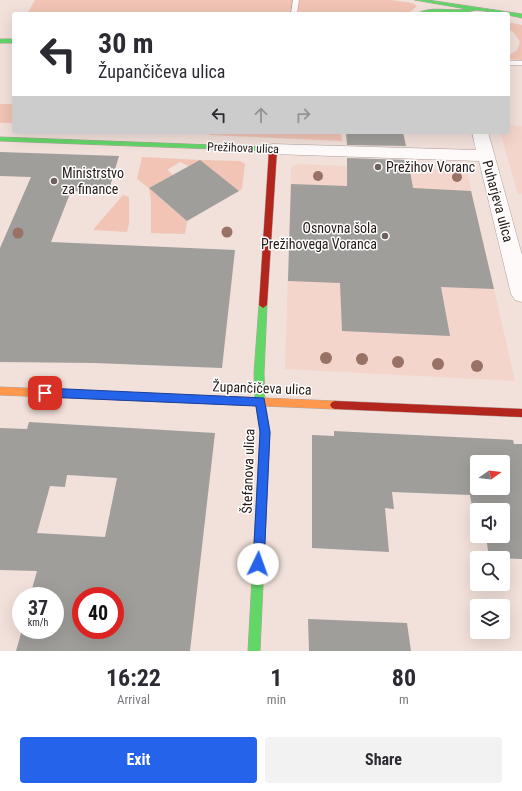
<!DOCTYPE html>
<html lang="en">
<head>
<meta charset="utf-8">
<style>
  :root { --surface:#fff; --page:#f2f2f3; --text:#2b2b33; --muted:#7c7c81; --accent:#2563eb }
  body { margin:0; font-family:"Roboto Condensed",sans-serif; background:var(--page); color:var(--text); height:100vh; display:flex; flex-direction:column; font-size:15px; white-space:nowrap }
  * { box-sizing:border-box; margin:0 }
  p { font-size:13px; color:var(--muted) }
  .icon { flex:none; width:22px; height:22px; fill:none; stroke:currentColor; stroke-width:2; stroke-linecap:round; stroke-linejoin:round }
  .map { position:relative; height:651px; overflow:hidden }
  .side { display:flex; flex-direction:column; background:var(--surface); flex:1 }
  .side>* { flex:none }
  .top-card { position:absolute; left:12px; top:12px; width:498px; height:122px; border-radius:4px; box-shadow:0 4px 16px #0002; background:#fff; color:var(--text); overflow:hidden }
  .needle { width:26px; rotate:76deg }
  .fabs { position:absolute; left:470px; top:455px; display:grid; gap:8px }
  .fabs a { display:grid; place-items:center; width:40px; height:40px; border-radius:4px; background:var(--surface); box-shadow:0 4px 16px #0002; font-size:20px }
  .speed { position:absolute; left:12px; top:587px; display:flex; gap:8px; font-size:20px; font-weight:700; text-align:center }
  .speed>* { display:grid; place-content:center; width:52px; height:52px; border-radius:50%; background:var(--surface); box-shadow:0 4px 16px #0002; line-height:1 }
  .speed small { font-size:10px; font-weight:400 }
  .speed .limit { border:6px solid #d22; background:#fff; color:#111 }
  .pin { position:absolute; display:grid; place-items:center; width:34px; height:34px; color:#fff; margin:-17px; border-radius:8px; box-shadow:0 2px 6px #0006 }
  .me { position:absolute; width:44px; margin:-22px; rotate:3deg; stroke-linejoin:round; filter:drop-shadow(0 0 3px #0008) }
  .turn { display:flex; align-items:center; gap:14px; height:84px; padding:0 20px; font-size:18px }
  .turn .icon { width:52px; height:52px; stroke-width:2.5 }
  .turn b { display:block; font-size:28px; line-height:34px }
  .lanes { display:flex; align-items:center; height:38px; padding:0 20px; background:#0003; justify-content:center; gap:20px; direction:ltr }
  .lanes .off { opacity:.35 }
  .eta { display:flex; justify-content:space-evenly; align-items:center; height:68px; text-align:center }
  .eta b { font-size:24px; font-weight:700; line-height:28px }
  .cta { display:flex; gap:8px; margin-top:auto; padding:8px 20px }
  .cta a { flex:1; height:46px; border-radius:4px; background:var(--accent); color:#fff; font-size:16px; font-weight:700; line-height:46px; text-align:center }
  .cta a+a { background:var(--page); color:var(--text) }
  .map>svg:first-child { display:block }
  .built { fill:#f4d5cb }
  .green { fill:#f1c4b5 }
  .building { fill:#9f9e9b; fill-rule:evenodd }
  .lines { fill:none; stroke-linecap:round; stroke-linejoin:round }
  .lane-casing { stroke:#aea09c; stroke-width:1 }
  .street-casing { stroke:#aea09c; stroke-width:1 }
  .fast-casing { stroke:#aea09c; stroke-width:1 }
  .slow-casing { stroke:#aea09c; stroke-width:1 }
  .jam-casing { stroke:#aea09c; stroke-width:1 }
  .lane { fill:#fdfaf9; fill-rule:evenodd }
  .street { fill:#fdfaf9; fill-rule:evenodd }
  .fast { fill:#63d668; fill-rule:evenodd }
  .slow { fill:#ff974d; fill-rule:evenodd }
  .jam { fill:#b3261e; fill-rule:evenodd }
  .tree { fill:#987264 }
  .route { fill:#2563eb; stroke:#184099 }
  .poi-dot { fill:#6d5f5a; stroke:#fff; stroke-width:1.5 }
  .labels { text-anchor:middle; stroke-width:3; stroke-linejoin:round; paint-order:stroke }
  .far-street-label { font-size:12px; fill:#251915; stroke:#fff }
  .poi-label { font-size:14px; fill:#251915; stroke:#fff; text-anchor:start }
  .street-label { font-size:14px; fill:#251915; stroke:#fff }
</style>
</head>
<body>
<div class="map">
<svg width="522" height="651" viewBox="0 0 522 651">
  <rect width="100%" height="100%" fill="#f2e0da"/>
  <g class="built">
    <polygon points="508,125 522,126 522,194 518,194 500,132 508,132"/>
    <polygon points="297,164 467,171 515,381 285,369 291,167"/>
  </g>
  <g class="green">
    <polygon points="35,0 391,0 412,3 417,6 408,14 27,14"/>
    <polygon points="508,22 522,25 522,60 508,59 508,56 517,50 520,42 515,34 508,28"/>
    <rect x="0" y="104" width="14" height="19"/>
    <polygon points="210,132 341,132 342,141 209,135"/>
    <polygon points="142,157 200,160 240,161 245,164 242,189 239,191 180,162 167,170 173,175 149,188 187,221 185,234 151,233 151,200 149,188 137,179"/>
    <polygon points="123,195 129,197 129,224 127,232 93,230"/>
  </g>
  <g class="building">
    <polygon points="346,132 403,132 406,146 347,145"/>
    <polygon points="0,152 119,156 108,193 71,191 51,242 235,250 222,368 94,363 0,362 0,248 31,177 0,176"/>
    <polygon points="347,158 408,160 413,188 471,191 494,289 441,287 450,336 342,331 340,283 288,281 291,184 347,186"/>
    <polygon points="200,160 239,191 187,221 149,188"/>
    <path d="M29,422L215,433L190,651H16L22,630H55V596H30L37,571L0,570V428L27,429ZM67,475L117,478L105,537L37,533L50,486L65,487ZM81,596H115V630H81Z"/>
    <path d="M334,431L513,440L514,444H522V559L489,558L486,536H503V510H477V513L473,512L470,495L392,492L394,509L385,508L389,552L312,548V435L334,436ZM477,462H503V488H477Z"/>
    <polygon points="308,619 407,623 411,651 309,651"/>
  </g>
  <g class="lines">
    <g class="lane-casing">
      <g id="lane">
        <polygon points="293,0 299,0 297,14 291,14"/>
        <rect x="508" y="61" width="14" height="4"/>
      </g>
    </g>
    <g class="street-casing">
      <polygon id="street" points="472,132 488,132 522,255 522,302 515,300 511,294 479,161 273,154 267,153 264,149 267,145 273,144 476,150"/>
    </g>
    <g class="fast-casing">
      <g id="fast">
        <path d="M415,0H428L522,14V18L508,15V14L476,10L458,14L436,12L426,14H416C431,5 449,12 466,9Z"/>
        <rect x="0" y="39" width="14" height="4"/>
        <polygon points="0,137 267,147 271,149 267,151 0,141"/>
        <polygon points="263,302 267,305 264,373 265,401 270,432 260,651 248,651 260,432 255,401 254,373 259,305"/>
      </g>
    </g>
    <g class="slow-casing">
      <polygon id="slow" points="0,387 335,401 338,402 340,405 338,408 335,409 0,395"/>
    </g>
    <g class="jam-casing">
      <g id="jam">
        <polygon points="265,147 273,147 277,149 267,305 263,308 259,305 269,151 265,151"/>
        <polygon points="335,401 522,409 522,417 335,409 332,408 330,405 332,402"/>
      </g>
    </g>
    <use href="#lane" class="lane"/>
    <use href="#street" class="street"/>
    <use href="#fast" class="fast"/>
    <use href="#slow" class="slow"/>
    <use href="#jam" class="jam"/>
  </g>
  <g class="tree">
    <circle cx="318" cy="176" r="5"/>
    <circle cx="457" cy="177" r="5"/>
    <circle cx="227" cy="232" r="5.5"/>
    <circle cx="18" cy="233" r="5.5"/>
    <circle cx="326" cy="358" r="6"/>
    <circle cx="362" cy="359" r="6"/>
    <circle cx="398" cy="362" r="6"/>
    <circle cx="438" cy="364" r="6"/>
    <circle cx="477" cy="366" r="6"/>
  </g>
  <polygon class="route" points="45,388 264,398 270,432 264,564 263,568 258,570 254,568 253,564 260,432 256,406 45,397 41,396 40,393 41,390"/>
  <g class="poi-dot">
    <circle cx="378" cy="167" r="4"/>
    <circle cx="54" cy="181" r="4"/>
    <circle cx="385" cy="236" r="4"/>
  </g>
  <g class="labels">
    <g class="far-street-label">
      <text transform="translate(243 148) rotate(2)" y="4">Prežihova ulica</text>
    </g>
    <g class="poi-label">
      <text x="386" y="172">Prežihov Voranc</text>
      <text x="62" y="178">Ministrstvo<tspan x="62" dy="16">za finance</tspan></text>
      <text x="377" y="233" text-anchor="end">Osnovna šola<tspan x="377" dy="16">Prežihovega Voranca</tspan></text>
    </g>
    <g class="street-label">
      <text transform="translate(498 201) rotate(75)" y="5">Puharjeva ulica</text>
      <text transform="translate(262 388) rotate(2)" y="5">Župančičeva ulica</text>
      <text transform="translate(248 471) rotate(-88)" y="5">Štefanova ulica</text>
    </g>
  </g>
</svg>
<div class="fabs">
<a><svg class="needle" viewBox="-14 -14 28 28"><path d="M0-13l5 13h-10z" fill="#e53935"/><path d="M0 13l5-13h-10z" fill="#7c7c81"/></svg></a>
<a><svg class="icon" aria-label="sound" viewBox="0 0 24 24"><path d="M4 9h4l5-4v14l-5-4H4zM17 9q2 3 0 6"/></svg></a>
<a><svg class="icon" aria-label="search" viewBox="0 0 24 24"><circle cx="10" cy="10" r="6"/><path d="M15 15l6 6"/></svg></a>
<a><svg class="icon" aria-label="layers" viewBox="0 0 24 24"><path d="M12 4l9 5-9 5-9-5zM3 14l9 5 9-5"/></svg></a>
</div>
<div class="speed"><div>37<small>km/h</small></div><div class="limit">40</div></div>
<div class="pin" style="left:45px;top:393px;background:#d93025"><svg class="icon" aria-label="arrive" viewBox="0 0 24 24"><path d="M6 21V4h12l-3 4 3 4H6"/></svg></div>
<svg class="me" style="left:258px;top:564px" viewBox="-20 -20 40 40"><circle r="19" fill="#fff"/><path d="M0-13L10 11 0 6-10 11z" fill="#2563eb"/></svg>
<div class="top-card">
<div class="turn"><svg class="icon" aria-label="left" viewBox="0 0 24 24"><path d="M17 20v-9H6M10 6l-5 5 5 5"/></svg><div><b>30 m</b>Župančičeva ulica</div></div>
<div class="lanes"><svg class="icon" aria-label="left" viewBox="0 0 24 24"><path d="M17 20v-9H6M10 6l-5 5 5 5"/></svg><svg class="icon off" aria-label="ahead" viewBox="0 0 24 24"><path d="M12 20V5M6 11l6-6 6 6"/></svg><svg class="icon off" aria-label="right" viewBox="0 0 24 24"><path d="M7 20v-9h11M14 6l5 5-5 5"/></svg></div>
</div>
</div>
<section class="side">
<div class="eta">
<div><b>16:22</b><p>Arrival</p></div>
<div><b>1</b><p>min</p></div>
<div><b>80</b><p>m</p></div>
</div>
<div class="cta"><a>Exit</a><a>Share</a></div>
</section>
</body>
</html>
